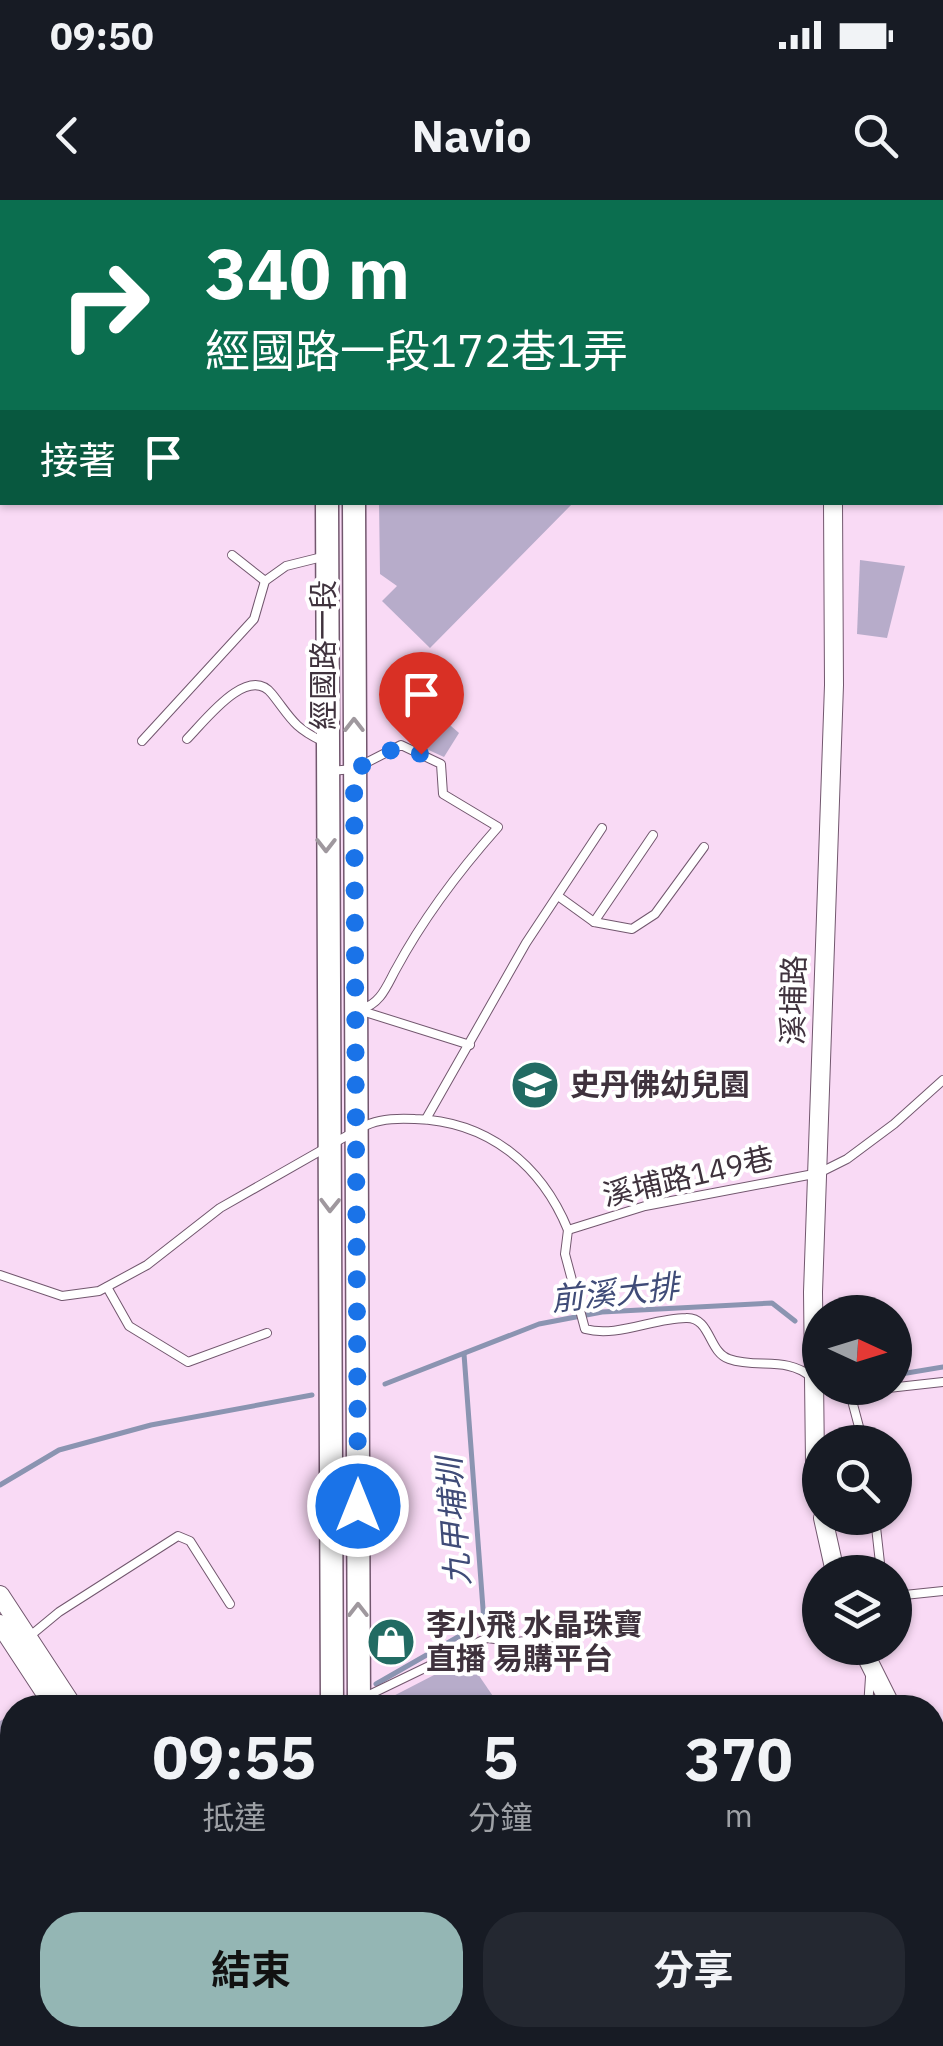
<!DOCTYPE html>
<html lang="zh-TW">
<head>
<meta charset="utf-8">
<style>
  :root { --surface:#171b24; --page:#242831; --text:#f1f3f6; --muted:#9ea1a6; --accent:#94b6b4 }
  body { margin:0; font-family:"IBM Plex Sans","Noto Sans TC",sans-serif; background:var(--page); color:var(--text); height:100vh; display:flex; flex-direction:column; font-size:38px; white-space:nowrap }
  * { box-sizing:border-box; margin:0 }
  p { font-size:32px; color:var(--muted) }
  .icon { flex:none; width:55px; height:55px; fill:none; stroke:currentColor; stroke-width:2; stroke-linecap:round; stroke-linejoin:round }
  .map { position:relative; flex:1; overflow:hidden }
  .details { position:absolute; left:0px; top:1495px; width:945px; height:352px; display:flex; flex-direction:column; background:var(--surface); border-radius:40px 40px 0 0; box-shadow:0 2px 8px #0004 }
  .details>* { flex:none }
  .hud { position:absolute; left:0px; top:0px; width:945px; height:305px; box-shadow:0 2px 8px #0004; background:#0b6e4f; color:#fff; overflow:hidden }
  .needle { width:65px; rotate:94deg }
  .buttons { position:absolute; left:802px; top:1095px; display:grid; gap:20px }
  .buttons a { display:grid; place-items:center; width:110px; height:110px; border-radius:50%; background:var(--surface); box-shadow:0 2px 8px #0004; font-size:50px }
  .pin { position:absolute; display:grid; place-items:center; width:85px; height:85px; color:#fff; margin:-102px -42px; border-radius:50% 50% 50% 0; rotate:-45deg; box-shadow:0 0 10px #0007 }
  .pin .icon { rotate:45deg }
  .me { position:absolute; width:110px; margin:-55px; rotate:0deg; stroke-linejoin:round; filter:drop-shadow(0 0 8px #0008) }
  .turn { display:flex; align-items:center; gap:35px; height:210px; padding:0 40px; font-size:45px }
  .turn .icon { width:130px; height:130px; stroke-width:2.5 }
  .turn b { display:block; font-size:70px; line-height:85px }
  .then { display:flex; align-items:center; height:95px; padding:0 40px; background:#0003; gap:20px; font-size:38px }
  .eta { display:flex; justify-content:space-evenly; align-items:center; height:170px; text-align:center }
  .eta b { font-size:60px; font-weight:700; line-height:70px }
  .button { display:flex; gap:20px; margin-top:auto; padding:20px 40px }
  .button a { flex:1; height:115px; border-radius:40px; background:var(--accent); color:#111; font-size:40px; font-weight:700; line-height:115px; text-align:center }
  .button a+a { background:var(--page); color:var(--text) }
  .status { display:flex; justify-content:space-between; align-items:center; height:70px; padding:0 50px; background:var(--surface); direction:ltr }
  .status svg { height:28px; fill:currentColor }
  header { display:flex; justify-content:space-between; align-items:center; height:130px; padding:0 40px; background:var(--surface); font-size:45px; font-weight:700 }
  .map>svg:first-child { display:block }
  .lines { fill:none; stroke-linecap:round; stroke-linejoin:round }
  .stream { stroke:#8b94b1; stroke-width:5 }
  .building { fill:#b7acca }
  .minor-tunnel { stroke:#d4b8d0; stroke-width:15; stroke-dasharray:15 8; stroke-linecap:butt }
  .service-casing { stroke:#72576e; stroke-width:10 }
  .minor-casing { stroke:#72576e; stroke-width:18 }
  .tertiary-casing { stroke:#72576e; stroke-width:20 }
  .primary-casing { stroke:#72576e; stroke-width:25 }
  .service { stroke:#fff; stroke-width:8 }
  .minor { stroke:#fff; stroke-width:15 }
  .tertiary { stroke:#fff; stroke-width:18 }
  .primary { stroke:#fff; stroke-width:22 }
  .rail-casing { stroke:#836f80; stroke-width:9 }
  .rail { stroke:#fff; stroke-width:5; stroke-dasharray:15; stroke-linecap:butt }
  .oneway { stroke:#9f989e }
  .route { stroke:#1a73e8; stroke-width:18; stroke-dasharray:0 32.4 }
  .labels { text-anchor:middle; stroke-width:8; stroke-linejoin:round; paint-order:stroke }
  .street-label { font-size:30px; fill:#3f323d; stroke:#fff }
  .poi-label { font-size:30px; font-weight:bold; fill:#3f323d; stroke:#fff; text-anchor:start }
  .water-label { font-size:32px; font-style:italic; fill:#404c78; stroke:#fff }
</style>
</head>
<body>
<div class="status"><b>09:50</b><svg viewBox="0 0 49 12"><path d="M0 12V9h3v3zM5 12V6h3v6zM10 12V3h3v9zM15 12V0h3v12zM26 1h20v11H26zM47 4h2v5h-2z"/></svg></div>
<header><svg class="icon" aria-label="back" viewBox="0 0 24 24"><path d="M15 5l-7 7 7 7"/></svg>Navio<svg class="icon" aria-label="search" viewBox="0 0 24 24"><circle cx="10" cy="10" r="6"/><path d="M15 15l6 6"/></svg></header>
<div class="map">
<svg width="943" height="1846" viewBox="0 0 943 1846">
  <rect width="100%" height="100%" fill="#f9daf5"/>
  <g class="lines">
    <g class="stream">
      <polyline points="0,117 2,117"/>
      <polyline points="895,1175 943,1167"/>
      <polyline points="385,1184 539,1124 602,1112 772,1103 795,1121"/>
      <polyline points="0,1285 59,1250 151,1225 312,1195"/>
      <polyline points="376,1484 484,1422 464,1154"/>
    </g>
  </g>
  <g class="building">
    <polygon points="379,302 574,302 430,448 382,401 397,386 380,374"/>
    <polygon points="860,360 905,366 887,438 857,434"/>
    <polygon points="443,519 459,533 444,557 411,542"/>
    <polygon points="467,1458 501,1508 374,1508 374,1506"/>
    <polygon points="12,1515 12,1580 0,1568 0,1521"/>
    <polygon points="119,1835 279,1835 263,1846 124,1846"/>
    <polygon points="583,1835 713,1835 698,1846 570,1846"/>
  </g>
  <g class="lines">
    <polyline class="minor-tunnel" points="0,1761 6,1738"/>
    <g class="service-casing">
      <g id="service">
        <polyline points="79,0 81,2"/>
        <polyline points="556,2 559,0"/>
        <polyline points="763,2 779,0"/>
        <polyline points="232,355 265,381"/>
        <path d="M187,539C204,522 248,463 272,494C291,518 293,527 322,541"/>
        <polyline points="142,541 254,419 265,381 286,366 322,357"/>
        <path d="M330,571L354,569L401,545L441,564L443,594L498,627C459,671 424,717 396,769C387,785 381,804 361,809"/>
        <polyline points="558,696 594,722 632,729 655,714 704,647"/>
        <polyline points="594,722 653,635"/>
        <polyline points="362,811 470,845"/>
        <polyline points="426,919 526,743 602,628"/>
        <path d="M363,927C378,918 398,918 415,919C487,921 541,964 568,1030"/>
        <polyline points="568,1030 645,1006 819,973 847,959 894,924 943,880"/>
        <path d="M568,1030L565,1054L585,1129C617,1138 653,1118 686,1118C711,1117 708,1152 729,1159C757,1169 787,1156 811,1177"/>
        <polyline points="0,1075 62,1096 99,1091 147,1065 220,1008 350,934"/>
        <polyline points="107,1087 129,1126 188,1162 267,1133"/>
        <polyline points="825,1188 834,1194 943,1182"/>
        <polyline points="850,1193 863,1242"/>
        <polyline points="875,1318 881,1372"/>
        <polyline points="895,1396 943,1391"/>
        <polyline points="30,1436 59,1412 178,1336 190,1341 230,1404"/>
        <polyline points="342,1508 487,1438 517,1442 619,1429"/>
        <polyline points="868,1508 870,1477"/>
        <polyline points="932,1722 943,1729"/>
        <polyline points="932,1748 943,1731"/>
        <polyline points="467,1846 483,1835"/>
        <polyline points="717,1846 726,1846"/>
        <polyline points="871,1846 878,1835"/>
      </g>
    </g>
    <g class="minor-casing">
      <g id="minor">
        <polyline points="0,211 2,210"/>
        <polyline points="0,268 2,267"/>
        <polyline points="6,1738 12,1733"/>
      </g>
    </g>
    <g class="tertiary-casing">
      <g id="tertiary">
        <polyline points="779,0 779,2"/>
        <polyline points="603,2 608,0"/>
        <polyline points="654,2 659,0"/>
        <polyline points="0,229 2,228"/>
        <polyline points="0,247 2,247"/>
        <polyline points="820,1299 815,1263 813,1092 834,485 833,302"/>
        <polyline points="823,1318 835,1372"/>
        <polyline points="0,1395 74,1508"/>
        <polyline points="0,1424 55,1508"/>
        <polyline points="862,1448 892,1508"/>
        <polyline points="932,1570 943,1585"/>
        <polyline points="295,1835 307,1846"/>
        <polyline points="335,1835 350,1846"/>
      </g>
    </g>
    <g class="primary-casing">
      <g id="primary">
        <polyline points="322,0 322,2"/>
        <polyline points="352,0 353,2"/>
        <polyline points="327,302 332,1508"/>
        <polyline points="354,302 359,1508"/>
        <polyline points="420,1835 424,1846"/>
        <polyline points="450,1835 453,1846"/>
      </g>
    </g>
    <use href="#service" class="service"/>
    <use href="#minor" class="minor"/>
    <use href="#tertiary" class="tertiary"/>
    <use href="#primary" class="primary"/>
    <g class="rail-casing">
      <g id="rail">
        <polyline points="0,1765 12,1782"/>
        <polyline points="40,1835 48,1846"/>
      </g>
    </g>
    <use href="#rail" class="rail"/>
  </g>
  <defs><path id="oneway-chevron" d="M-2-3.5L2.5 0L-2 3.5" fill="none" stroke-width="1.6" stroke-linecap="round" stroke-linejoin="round" transform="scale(2.5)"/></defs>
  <g class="oneway">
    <use href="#oneway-chevron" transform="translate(354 525) rotate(-90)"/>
    <use href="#oneway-chevron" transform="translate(326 645) rotate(90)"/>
    <use href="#oneway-chevron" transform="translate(330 1005) rotate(91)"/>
    <use href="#oneway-chevron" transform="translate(358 1410) rotate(-90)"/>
  </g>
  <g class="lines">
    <polyline class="route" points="358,1306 354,570 401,545 421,554"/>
  </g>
  <defs>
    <g id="school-disc" transform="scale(2.5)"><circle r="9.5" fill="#226b63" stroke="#fff"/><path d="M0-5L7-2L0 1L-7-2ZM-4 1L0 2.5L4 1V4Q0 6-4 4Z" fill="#fff"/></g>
    <g id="shop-disc" transform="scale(2.5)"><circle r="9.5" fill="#226b63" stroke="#fff"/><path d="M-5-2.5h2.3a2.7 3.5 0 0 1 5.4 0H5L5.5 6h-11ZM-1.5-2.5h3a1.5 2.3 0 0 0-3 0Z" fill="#fff"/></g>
  </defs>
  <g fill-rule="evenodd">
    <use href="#school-disc" x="535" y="885"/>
    <use href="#shop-disc" x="391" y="1442"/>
  </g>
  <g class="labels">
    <g class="street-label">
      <text transform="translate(324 455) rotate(-90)" y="10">經國路一段</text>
      <text transform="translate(794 800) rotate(-89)" y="10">溪埔路</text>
      <text transform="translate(688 977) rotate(-13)" y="10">溪埔路149巷</text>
    </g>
    <g class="poi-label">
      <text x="570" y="895">史丹佛幼兒園</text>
      <text x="426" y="1435">李小飛 水晶珠寶<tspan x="426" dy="34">直播 易購平台</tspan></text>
    </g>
    <g class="water-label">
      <text transform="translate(615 1093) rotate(-6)" y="11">前溪大排</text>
      <text transform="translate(454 1322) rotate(-94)" y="11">九甲埔圳</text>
    </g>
  </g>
</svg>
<div class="buttons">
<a><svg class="needle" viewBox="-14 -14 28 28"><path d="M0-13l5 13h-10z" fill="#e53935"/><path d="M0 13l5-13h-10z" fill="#9ea1a6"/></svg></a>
<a><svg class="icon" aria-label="search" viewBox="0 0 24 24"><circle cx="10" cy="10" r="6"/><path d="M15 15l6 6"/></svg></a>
<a><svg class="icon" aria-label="layers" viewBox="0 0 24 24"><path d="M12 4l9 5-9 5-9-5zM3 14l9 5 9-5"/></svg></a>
</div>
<div class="pin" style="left:421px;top:554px;background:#d93025"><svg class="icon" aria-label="arrive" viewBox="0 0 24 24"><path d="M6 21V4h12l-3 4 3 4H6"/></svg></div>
<svg class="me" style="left:358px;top:1306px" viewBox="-20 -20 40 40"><circle r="17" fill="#1a73e8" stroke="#fff" stroke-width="3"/><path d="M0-11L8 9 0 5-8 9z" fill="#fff"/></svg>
<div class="hud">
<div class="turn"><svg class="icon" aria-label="right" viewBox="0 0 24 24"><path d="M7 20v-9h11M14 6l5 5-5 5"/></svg><div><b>340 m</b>經國路一段172巷1弄</div></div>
<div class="then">接著<svg class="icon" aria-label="arrive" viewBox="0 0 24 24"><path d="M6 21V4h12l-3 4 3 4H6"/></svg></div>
</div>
<section class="details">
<div class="eta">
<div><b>09:55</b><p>抵達</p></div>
<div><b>5</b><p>分鐘</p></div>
<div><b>370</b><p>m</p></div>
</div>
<div class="button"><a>結束</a><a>分享</a></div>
</section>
</div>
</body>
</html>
